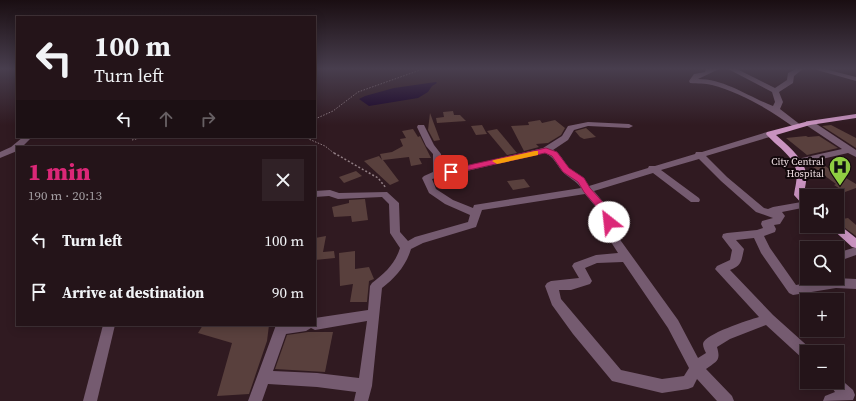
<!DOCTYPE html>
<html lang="en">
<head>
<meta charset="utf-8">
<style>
  :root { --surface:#241419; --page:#302126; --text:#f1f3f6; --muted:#a39ea2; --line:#413338; --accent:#db2777 }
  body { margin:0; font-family:"Source Serif 4",serif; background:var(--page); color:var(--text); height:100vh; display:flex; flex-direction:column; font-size:15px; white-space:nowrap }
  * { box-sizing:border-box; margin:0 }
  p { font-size:13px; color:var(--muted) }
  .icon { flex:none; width:22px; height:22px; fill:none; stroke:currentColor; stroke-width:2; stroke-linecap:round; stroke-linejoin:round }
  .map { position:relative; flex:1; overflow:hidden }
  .drawer { position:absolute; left:16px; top:146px; width:300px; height:180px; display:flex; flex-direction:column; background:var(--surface); border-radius:0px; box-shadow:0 2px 10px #0003,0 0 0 1px var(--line) }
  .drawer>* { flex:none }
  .top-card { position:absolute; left:16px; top:16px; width:300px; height:122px; border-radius:0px; box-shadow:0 2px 10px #0003,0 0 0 1px var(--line); background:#241419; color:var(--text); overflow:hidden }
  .tools { position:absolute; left:800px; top:189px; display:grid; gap:8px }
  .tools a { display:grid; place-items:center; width:44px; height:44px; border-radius:0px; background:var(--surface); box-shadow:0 2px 10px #0003,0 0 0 1px var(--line); font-size:20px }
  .pin { position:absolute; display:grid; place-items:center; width:34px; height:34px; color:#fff; margin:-17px; border-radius:8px; box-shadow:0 2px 6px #0006 }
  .me { position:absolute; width:44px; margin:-22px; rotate:331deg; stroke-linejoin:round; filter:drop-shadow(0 0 3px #0008) }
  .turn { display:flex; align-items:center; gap:14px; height:84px; padding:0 12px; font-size:18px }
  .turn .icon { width:52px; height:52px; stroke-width:2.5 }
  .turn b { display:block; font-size:28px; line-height:34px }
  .lanes { display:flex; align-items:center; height:38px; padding:0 12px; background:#0003; justify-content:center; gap:20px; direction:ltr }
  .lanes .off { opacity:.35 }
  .round { display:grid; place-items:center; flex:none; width:42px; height:42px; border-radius:0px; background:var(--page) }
  .head { display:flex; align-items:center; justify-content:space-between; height:68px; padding:0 12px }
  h1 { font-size:24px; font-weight:800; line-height:30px; color:var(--accent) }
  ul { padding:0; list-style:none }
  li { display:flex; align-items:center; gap:12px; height:52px; padding:0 12px }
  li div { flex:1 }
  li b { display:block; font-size:15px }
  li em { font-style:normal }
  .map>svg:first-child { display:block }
  .water { fill:#160028 }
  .building { fill:#59403d }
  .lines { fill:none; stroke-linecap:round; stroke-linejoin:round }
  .path-far1 { stroke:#917e84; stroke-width:1; stroke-dasharray:1.5 1.5; stroke-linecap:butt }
  .path { stroke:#917e84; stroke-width:1.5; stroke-dasharray:2 2; stroke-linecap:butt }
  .minor { fill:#755b70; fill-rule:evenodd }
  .major { fill:#c993c0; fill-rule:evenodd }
  .route { fill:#db2777; stroke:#8e194d }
  .slow { fill:#f59e0b }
  .labels { text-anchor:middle; stroke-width:4; stroke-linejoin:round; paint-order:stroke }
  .poi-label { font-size:10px; fill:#ecdce0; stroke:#12080b; text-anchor:end }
</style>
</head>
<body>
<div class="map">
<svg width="856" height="401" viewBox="0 0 856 401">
  <rect width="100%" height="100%" fill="#301a21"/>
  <polygon class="water" points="436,82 437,83 432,86 428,92 418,98 369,106 359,99 365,96 394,88"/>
  <g class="building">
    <polygon points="453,111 454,115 460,115 466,121 437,123 436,118 444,117 443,112"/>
    <polygon points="430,113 440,140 434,141 428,130"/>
    <polygon points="540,120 542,123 555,120 565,128 561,135 548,143 536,144 539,147 524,151 511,126 529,125 528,122"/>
    <polygon points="482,125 487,134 476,135 471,126"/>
    <polygon points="831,125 856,138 856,148 822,126"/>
    <polygon points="586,128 596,137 584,139 580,137 575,131"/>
    <polygon points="413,129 418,137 420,136 431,158 419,158 422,164 411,166 409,157 383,160 399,181 390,185 364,161 379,156 382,160 380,154 392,152 403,146 400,139 406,138 402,131"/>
    <polygon points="497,129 517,153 507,155 487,131"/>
    <polygon points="806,136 808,137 819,136 838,148 807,155 786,138"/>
    <polygon points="819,161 833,172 836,172 856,184 856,188 845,192 834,185 836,184 809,164"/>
    <polygon points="356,171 362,176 344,183 339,177"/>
    <polygon points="524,179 530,187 513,190 507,181"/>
    <polygon points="365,199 368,220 352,222 351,216 334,217 332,207 349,203 349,200"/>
    <polygon points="848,218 856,225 856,236 837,222 837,220"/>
    <polygon points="326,236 323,252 334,251 335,258 315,260 315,238"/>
    <polygon points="355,251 355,269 369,267 374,279 369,281 367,302 350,302 353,284 340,286 339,253"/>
    <polygon points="203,325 269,325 267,341 249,394 217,396 232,343 198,333"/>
    <polygon points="308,332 333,332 325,372 275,369 287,335"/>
  </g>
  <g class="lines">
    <g class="path-far1">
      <polyline points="315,119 333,111 358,92 423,69"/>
      <polyline points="304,137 325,146 335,154"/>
      <polyline points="132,140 145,137"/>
    </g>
    <polyline class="path" points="334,153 378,178 386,188"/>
    <g class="minor">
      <path d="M706,69H719L698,79C725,79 749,97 773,106L775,102L772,92L730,70L729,69H737L775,88L787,80L788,73L796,69H803L794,76L793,83L779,92L783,102L780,109L802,126L798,128H795C772,111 740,92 712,85C705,83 698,84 690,83L689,81L694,74L705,72Z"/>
      <polygon points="816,69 825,69 856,77 856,81 817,70"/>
      <polygon points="806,121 812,121 856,150 856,157 848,153 796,165 793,164 791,162 793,160 842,149 806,125"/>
      <path d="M588,122L629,124L633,126L629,128L588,126L574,130L568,140L553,150C562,154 563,162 570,169C578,175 583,176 589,186L648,168L649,166H655L695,154L696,152H702L767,132H773L774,134L773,136L706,156L727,177L764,208L768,209L773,207L807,201V207L782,212L785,216L780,224L774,225L776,229L775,232L764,236L770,248L796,285L836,278L856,279V289L836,288L793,295L789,293L761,253L754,238L736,240L744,249C741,262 742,265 730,270L773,315L812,350L813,352H807V360L802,358L766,325L730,339L717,347C721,361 717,361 706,369L732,396L734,401H717L697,379L693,387L688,389L662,393L612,381L573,334L552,305L545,286L547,283L551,281L579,278L572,266L574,263L596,255L618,253L611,242L600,212L585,194L482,210L476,227L423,243L411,249C406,266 395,278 382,288L372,386L368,401H354L356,392L317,387L268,384L262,401H248L276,325H315V318L368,310L370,286L372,283C385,273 395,264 400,248L390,233L389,204L382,197L338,199L329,196L315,197V191L330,190L339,193L387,192L399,203L400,232L408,241L415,237L468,222L470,215L445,204L429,193L422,178L424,176L433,172V154L426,146L417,127L418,125H424L434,145L441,154L442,170L463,167L543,148L562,136L568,126ZM545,153C554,157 556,164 562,171C568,178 576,180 581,188L474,205L473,208L453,200L436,189L432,179ZM699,159L721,181L756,212L773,218L762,221L761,224L763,228L757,230L727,233L723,234L722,237L732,250L730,260L717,266L715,269L759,317C749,320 704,334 703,344C703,347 705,351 706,353L698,358L678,320L621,241L609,209L594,191L653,173L691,202H699L700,200L699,198L661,170ZM623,262L668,328L689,368L684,376L662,379L621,370L561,299L559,290H571L590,284L592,281L585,268L597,263ZM367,321L359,378L317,373L273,371L286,334L306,331L311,328L315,330Z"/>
      <polygon points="23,137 32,137 22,147 17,147 17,151 0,158 0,152 11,147"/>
      <polygon points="856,247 856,255 842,260 843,267 841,270 837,271 837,253"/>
      <polygon points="103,325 115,325 97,401 83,401"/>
      <polygon points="837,376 853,390 855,395 853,400 823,401 825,396 835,392 828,382 837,382"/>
    </g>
    <g class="major">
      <path d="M856,114V118L810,125L776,135C786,144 801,156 805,169C808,177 805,186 804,194L807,197V206L803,205L794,195C795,187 798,178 796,170C793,155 775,145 766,134L767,132L809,121Z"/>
      <polygon points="837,223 856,238 856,248 852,247 829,226 837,226"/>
    </g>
  </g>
  <linearGradient id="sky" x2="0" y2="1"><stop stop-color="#1a0e12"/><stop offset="0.55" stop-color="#483e4e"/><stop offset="1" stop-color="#483e4e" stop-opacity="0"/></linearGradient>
  <rect width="856" height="125" fill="url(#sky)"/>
  <polygon class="route" points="546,148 557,152 569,168 584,178 590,188 609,209 614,222 612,224 606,224 601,212 584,192 578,182 563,172 552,156 545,153 451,174 446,172 451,169"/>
  <polygon class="slow" points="535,151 538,151 538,155 497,164 492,161 494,160"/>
  <defs>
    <g id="hospital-pin" transform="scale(1.15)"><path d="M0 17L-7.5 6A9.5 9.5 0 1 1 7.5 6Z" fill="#8fcd42" stroke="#12080b"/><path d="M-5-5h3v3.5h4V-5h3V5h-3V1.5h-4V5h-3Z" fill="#111"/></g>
  </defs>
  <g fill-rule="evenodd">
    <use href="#hospital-pin" x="840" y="167"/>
  </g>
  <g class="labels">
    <g class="poi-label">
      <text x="824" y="165">City Central<tspan x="824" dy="12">Hospital</tspan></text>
    </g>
  </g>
</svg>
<div class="tools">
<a><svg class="icon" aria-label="sound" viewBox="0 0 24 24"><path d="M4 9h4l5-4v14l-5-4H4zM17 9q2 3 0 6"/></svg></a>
<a><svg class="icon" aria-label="search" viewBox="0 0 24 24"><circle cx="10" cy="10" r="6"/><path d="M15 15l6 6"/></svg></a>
<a>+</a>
<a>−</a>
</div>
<div class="pin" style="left:451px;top:172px;background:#d93025"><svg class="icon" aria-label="arrive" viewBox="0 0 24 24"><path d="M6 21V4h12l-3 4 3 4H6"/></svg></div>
<svg class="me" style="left:609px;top:222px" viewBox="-20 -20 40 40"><circle r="19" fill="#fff"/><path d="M0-13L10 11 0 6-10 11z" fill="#db2777"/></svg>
<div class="top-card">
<div class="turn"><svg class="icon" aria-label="left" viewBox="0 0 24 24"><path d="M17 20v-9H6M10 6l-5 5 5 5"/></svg><div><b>100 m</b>Turn left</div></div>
<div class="lanes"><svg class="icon" aria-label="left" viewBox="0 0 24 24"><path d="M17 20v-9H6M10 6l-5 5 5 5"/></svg><svg class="icon off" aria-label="ahead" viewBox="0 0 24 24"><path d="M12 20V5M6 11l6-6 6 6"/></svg><svg class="icon off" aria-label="right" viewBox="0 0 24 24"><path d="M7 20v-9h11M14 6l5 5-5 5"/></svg></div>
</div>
<section class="drawer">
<div class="head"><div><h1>1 min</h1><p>190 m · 20:13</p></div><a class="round"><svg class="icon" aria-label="close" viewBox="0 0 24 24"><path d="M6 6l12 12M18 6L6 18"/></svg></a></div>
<ul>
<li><svg class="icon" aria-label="left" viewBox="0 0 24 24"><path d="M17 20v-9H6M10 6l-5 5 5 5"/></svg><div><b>Turn left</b></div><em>100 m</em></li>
<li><svg class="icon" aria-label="arrive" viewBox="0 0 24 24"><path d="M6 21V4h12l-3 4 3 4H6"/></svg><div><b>Arrive at destination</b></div><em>90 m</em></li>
</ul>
</section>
</div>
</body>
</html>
